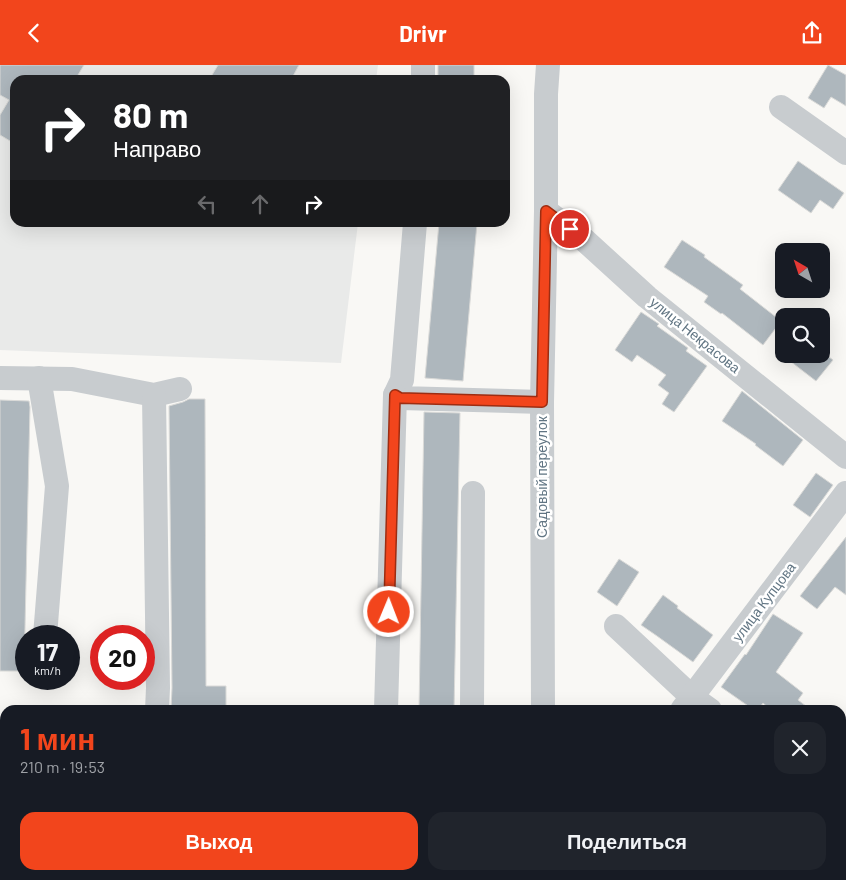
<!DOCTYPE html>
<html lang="ru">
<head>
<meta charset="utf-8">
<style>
  :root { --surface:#171b24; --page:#20242c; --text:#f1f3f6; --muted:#9ea1a6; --accent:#f2451c }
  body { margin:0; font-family:Barlow,sans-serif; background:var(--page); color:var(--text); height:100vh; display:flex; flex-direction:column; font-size:19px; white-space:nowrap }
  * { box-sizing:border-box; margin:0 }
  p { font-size:16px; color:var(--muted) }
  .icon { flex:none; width:28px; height:28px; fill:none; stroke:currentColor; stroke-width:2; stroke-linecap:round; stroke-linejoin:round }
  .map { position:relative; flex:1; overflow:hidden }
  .sheet { position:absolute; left:0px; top:640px; width:846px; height:175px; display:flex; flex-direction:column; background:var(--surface); border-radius:15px 15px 0 0; box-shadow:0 5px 20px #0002 }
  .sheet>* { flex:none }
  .top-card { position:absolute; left:10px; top:10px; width:500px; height:152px; border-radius:15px; box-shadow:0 5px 20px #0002; background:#202124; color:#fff; overflow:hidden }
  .needle { width:32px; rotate:321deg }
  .buttons { position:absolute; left:775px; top:178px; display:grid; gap:10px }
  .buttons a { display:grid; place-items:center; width:55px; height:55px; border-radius:10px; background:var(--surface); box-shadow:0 5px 20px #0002; font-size:25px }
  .speed { position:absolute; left:15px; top:560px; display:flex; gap:10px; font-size:25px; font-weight:700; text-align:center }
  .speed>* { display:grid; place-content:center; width:65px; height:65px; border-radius:50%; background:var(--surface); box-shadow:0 5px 20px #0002; line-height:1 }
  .speed small { font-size:12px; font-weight:400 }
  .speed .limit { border:8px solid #d22; background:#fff; color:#111 }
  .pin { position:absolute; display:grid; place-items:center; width:42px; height:42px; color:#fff; margin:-21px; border:2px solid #fff; border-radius:50%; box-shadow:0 1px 5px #0007 }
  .me { position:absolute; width:55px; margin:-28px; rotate:1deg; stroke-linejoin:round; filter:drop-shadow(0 0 4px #0008) }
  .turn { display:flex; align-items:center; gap:18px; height:105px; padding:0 20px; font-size:22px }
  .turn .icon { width:65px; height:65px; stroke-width:2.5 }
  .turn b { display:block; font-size:35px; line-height:42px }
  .lanes { display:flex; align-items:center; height:48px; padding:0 20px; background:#0003; justify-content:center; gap:25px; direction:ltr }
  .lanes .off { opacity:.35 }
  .round { display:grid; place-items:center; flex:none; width:52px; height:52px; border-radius:15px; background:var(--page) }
  .headline { display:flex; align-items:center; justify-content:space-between; height:85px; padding:0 20px }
  h1 { font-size:30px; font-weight:700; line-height:38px; color:var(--accent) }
  .primary-button { display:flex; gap:10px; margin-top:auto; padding:10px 20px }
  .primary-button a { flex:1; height:58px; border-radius:15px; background:var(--accent); color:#fff; font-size:20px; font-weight:700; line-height:58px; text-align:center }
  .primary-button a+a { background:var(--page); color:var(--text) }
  header { display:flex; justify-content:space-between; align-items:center; height:65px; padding:0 20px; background:var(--accent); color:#fff; font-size:22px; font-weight:700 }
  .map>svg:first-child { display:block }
  .built { fill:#e9eae9 }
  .building { fill:#aeb7bd; stroke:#dadad8 }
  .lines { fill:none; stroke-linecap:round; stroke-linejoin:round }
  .minor { stroke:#c8cccf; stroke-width:24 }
  .route-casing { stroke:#9d2d12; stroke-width:12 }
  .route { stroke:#f2451c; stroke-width:9 }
  .labels { text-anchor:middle; stroke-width:5; stroke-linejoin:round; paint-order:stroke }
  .street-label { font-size:14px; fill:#617583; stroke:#fff }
</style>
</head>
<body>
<header><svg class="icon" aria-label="back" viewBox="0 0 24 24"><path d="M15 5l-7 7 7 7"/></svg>Drivr<svg class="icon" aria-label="share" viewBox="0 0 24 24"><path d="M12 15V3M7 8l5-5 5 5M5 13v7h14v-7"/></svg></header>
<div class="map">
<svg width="846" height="815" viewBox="0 0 846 815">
  <rect width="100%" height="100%" fill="#f9f8f5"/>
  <polygon class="built" points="0,0 378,0 376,15 15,15 15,158 358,158 341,298 0,285"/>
  <g class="building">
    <polygon points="0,0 84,0 75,15 15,15 15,79 0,70 0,50 9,35 0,30"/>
    <polygon points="218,0 299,0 291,15 209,15"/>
    <rect x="438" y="0" width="36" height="15"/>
    <polygon points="828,0 846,10 846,41 831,32 824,43 808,33"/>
    <polygon points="798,96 844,128 833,144 820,135 811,148 778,125"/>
    <polygon points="439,158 477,158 463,316 425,313"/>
    <polygon points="682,175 705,190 704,192 743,220 740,224 781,256 763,280 722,248 721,249 704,237 708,231 664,202"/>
    <polygon points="641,247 659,259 657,261 688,283 686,286 707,301 674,347 662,339 669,328 658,320 666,310 637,290 632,297 615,285"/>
    <polygon points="781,289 825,289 833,295 816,316"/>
    <polygon points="742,326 803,375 783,401 755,380 756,379 722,356"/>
    <polygon points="189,334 205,334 206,621 226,621 226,645 171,645 172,623 169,341 183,337"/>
    <polygon points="0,335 29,336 30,342 24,606 0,606"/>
    <polygon points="424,347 460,348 454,645 419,645"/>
    <polygon points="816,408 833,420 810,452 793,440"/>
    <polygon points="846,472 846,530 835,522 817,544 800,531"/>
    <polygon points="619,494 639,507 617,541 597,527"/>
    <polygon points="663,530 678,541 677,543 713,570 693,597 657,571 641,560"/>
    <polygon points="773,549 803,568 776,607 803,628 798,635 811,645 771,645 763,638 758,645 754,645 721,622 745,589 746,590"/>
  </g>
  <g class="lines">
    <g class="minor">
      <polyline points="423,15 423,0"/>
      <polyline points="781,42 846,88"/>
      <polyline points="546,146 581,172 647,232 846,392"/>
      <polyline points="415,158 402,315 395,330 400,333 542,337"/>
      <polyline points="0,313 72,314 154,330 180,324"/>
      <polyline points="39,313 57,421 45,571"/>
      <polyline points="154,330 158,623 157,645"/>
      <polyline points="616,561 692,632 710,645"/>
      <polyline points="386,645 395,330"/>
      <polyline points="472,645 473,428"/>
      <polyline points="543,645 542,337 546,146 546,29 548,0"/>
      <polyline points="682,645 846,428"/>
      <polyline points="841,742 846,745"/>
      <polyline points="494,810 501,815"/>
      <polyline points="549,815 553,810"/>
    </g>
  </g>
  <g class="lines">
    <g class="route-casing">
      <polyline id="route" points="389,547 395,330 400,333 542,337 546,146 570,164"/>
    </g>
    <use href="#route" class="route"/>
  </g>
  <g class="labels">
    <g class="street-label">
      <text transform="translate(695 270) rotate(39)" y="5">улица Некрасова</text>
      <text transform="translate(542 412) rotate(-90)" y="5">Садовый переулок</text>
      <text transform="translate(764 537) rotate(-53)" y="5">улица Купцова</text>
    </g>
  </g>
</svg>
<div class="buttons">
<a><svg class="needle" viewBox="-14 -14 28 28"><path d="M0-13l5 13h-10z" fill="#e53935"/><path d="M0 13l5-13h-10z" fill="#9ea1a6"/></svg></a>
<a><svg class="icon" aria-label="search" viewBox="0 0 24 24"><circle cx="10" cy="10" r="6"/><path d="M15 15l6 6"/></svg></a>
</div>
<div class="speed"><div>17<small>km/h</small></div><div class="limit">20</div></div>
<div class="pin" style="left:570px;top:164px;background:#d93025"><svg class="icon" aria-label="arrive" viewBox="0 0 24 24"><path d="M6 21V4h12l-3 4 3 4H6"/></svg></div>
<svg class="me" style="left:389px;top:547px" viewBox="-20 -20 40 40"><circle r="17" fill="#f2451c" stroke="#fff" stroke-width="3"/><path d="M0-11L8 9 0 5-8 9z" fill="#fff"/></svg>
<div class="top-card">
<div class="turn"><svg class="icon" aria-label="right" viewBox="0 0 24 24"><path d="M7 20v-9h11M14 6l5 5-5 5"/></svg><div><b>80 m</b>Направо</div></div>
<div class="lanes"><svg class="icon off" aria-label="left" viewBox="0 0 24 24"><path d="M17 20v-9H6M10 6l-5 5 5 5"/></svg><svg class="icon off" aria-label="ahead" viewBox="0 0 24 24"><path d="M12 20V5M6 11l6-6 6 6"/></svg><svg class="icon" aria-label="right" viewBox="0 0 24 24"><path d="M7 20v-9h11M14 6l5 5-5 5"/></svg></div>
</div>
<section class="sheet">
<div class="headline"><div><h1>1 мин</h1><p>210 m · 19:53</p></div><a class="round"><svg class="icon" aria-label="close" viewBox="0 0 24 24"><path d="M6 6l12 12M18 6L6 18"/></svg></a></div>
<div class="primary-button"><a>Выход</a><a>Поделиться</a></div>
</section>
</div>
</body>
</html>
